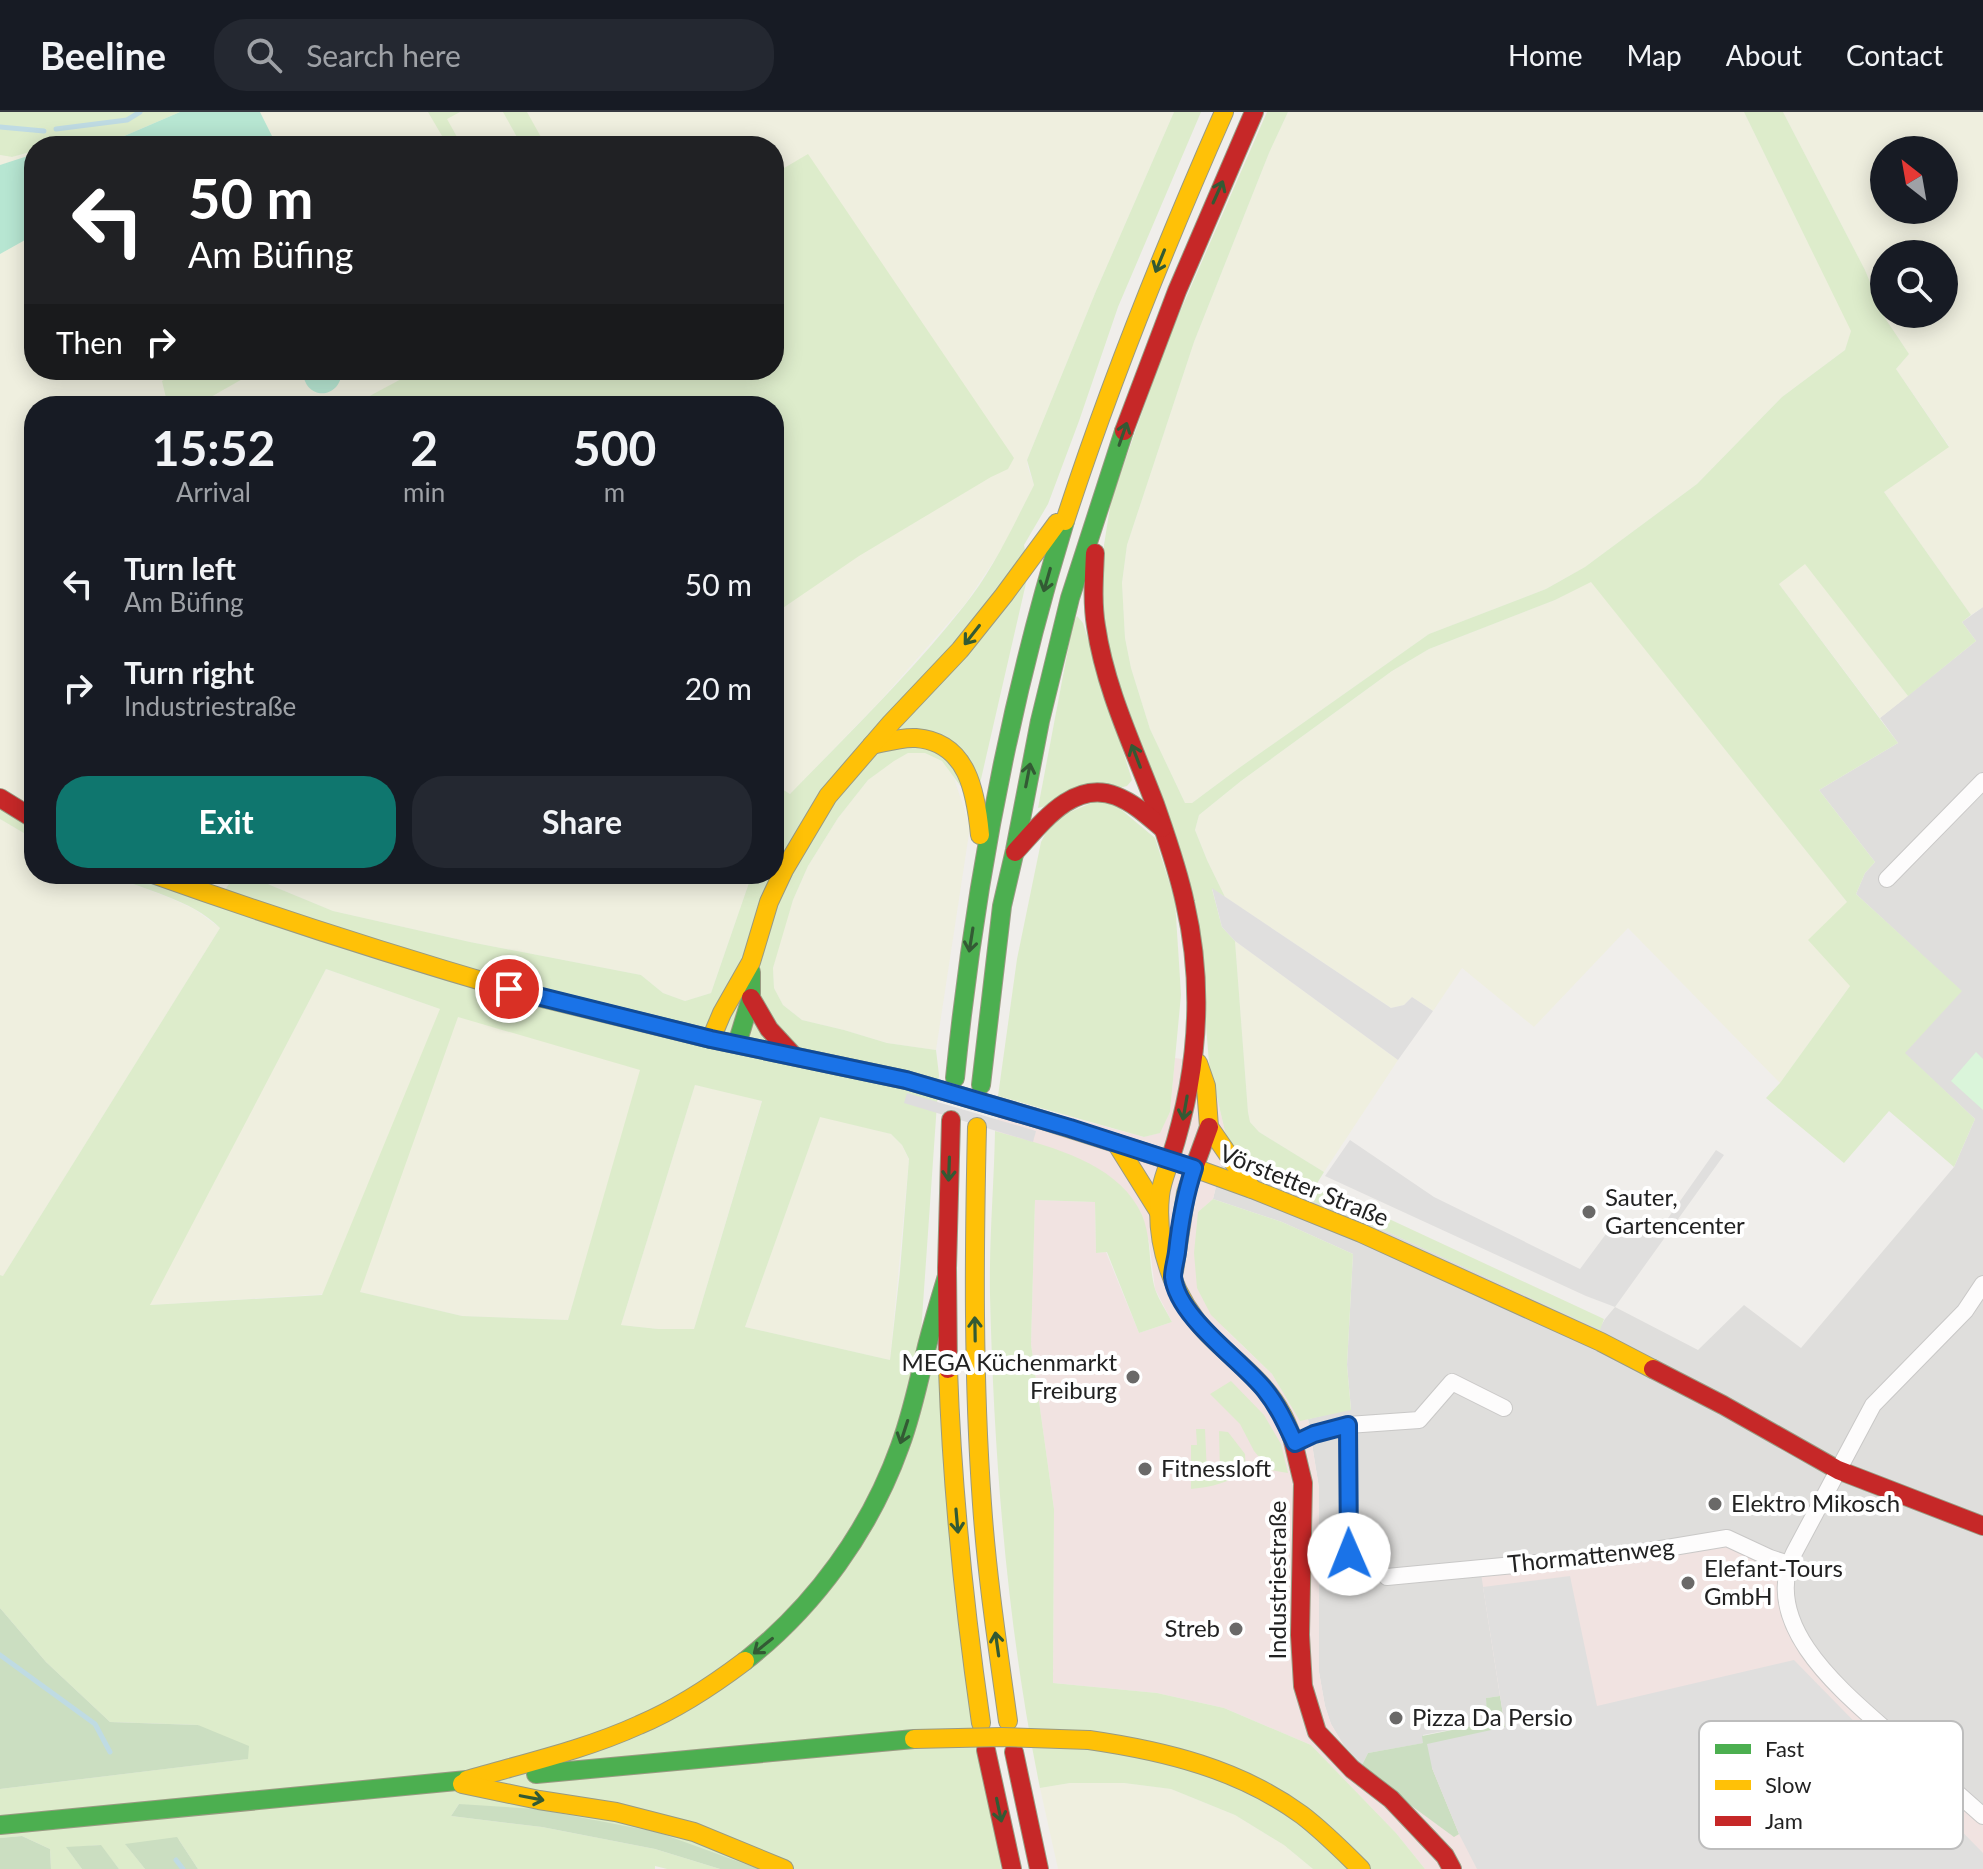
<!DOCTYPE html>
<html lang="en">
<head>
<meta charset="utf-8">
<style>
  :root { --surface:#171b24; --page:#242831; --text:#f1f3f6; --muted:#9ea1a6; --line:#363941; --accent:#0f766e }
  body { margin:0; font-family:Lato,sans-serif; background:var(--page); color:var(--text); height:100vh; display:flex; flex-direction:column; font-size:30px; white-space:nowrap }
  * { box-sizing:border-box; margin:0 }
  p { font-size:26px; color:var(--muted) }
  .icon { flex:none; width:44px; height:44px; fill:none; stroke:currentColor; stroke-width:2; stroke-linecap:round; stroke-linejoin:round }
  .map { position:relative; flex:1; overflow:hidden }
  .details { position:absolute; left:24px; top:284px; width:760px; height:488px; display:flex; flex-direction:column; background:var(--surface); border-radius:32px; box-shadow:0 4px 20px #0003 }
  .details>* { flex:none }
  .top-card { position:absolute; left:24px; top:24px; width:760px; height:244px; border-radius:32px; box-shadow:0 4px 20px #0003; background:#202124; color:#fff; overflow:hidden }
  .needle { width:52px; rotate:329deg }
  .buttons { position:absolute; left:1870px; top:24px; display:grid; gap:16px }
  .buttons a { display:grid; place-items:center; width:88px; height:88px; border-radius:50%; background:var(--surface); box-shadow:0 4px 20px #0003; font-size:40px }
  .pin { position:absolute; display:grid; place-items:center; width:68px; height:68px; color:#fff; margin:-34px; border:4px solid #fff; border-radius:50%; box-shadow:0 2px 8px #0007 }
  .me { position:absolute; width:88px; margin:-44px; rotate:359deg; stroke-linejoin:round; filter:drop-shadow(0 0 6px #0008) }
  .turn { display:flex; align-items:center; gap:28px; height:168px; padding:0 32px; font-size:36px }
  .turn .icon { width:104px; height:104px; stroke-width:2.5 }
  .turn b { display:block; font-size:56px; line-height:68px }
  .then { display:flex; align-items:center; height:76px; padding:0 32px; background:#0003; gap:16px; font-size:30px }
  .eta { display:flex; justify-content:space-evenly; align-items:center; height:136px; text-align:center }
  .eta b { font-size:48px; font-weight:700; line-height:56px }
  .button { display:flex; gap:16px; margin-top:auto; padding:16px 32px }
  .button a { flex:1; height:92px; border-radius:32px; background:var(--accent); color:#fff; font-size:32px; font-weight:700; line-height:92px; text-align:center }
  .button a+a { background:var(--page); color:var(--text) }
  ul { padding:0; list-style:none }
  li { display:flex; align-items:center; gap:24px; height:104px; padding:0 32px }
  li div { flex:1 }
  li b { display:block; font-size:30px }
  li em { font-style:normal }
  header { display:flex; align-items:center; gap:48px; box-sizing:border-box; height:112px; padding:0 40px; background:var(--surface); border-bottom:2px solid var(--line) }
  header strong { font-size:38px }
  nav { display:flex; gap:44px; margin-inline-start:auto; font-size:28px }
  .search { width:560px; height:72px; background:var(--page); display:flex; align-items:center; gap:20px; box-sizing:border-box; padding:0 28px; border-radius:32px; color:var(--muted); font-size:30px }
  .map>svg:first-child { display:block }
  .residential { fill:#dfdedc }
  .commercial { fill:#f1e3e1 }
  .farmland { fill:#efefdf; fill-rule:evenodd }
  .grass { fill:#ddeccb; fill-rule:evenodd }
  .forest { fill:#cbdec1 }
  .park { fill:#daf5da }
  .pitch { fill:#b7e6d2 }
  .parking { fill:#e0dfde }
  .pier { fill:#dedddd }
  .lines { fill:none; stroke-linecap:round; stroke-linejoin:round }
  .stream { stroke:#bfdbe3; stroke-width:5 }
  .street-casing { stroke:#c9c8c7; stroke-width:18 }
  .fast-casing { stroke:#999a82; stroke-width:20 }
  .slow-casing { stroke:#999a82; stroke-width:20 }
  .jam-casing { stroke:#999a82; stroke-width:20 }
  .street { stroke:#fdfcfc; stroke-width:16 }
  .fast { stroke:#4caf50; stroke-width:18 }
  .slow { stroke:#ffc107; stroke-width:18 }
  .jam { stroke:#c62828; stroke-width:18 }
  .slow-bridge-casing { stroke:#999a82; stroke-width:20; stroke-linecap:butt }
  .slow-bridge { stroke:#ffc107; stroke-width:18 }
  .oneway { stroke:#335a34 }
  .route-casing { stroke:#114b97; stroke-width:20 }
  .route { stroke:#1a73e8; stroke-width:14 }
  .poi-dot { fill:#6a6968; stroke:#fff; stroke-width:3 }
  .labels { text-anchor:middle; stroke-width:8; stroke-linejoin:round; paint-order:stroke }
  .street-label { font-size:24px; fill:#222; stroke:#fff }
  .poi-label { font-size:24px; fill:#222; stroke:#fff; text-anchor:start }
  .key { fill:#fff; stroke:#bdbdbd; stroke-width:2 }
  .key-label { font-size:22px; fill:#222 }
</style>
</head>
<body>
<header>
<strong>Beeline</strong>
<div class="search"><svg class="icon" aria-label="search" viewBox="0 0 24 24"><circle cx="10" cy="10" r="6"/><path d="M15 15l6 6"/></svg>Search here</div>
<nav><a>Home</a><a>Map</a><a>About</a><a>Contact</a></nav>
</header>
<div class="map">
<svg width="1983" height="1757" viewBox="0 0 1983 1757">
  <rect width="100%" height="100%" fill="#f0eeeb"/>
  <polygon class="residential" points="1983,495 1983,1704 1483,1475 1500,1584 1486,1586 1487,1611 1423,1623 1424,1631 1368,1641 1362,1653 1344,1634 1331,1612 1325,1594 1319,1560 1319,1376 1308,1307 1351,1297 1347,1253 1353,1142 1282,1110 1213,1087 1227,1028 1240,1044 1307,1087 1390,1121 1599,1217 1605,1207 1615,1195 1698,1238 1744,1193 1801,1236 1954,1055 1975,1007 1904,941 1961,879 1856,782 1865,761 1875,750 1819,678 1898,631 1880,606 1976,529 1962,510"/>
  <polygon class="commercial" points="1175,946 1209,951 1227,1028 1213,1087 1198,1100 1226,1218 1272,1262 1300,1308 1308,1307 1319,1376 1319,1560 1325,1594 1331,1612 1344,1634 1362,1653 1505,1615 1480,1455 1727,1426 1789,1452 1785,1471 1818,1553 1983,1704 1983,1757 1425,1757 1396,1721 1311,1633 1224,1596 1157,1581 1053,1571 1054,1397 1031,1232 1035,1088 1095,1090 1096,1141 1106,1140 1139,1221 1172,1210 1155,1177 1149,1129 1077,1046 995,1019 998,1005 1036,996 1144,1025 1159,1021 1170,1000"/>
  <g class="farmland">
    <polygon points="180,0 1174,0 1096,179 1027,348 1028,356 1034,373 1002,437 965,492 880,589 790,682 774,672 774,294 34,294 34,698 0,677 0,43 12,45 34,39 34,258 774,258 774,34 101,34"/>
    <polygon points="1288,0 1744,0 1852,219 1845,238 1782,285 1697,372 1585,455 1546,477 1429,522 1239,656 1192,691 1185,691 1150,617 1131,556 1125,526 1122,472 1127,433 1194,230 1269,41"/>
    <path d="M1783,0H1983V495L1971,503L1884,380L1949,334L1896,257L1909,242L1885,206L1865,158ZM1884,38H1944V98H1884ZM1884,142H1944V202H1884Z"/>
    <polygon points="1805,451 1908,584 1880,606 1779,472"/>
    <polygon points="1591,469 1847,790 1850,874 1780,971 1628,816 1534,915 1462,856 1433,899 1412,885 1404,893 1391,896 1225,785 1207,748 1195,718 1199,703 1241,669 1392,559 1429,537 1555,488"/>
    <polygon points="908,641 925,641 942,649 951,657 970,715 936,938 887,931 844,918 802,908 783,893 774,876 773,856 780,829 793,788 808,754 838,706 868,668 894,648"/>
    <polygon points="0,707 34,727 34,762 107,762 170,786 194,797 220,816 3,1164 0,1163"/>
    <polygon points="176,762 236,762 224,779"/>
    <polygon points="248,762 752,762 711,881 685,889 663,881 641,863 470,830 333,799 270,773"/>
    <polygon points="1235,829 1398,948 1324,1060 1259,1020 1250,1010 1248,1000"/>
    <polygon points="326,857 440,897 641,958 568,1208 462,1204 360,1180 149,1193"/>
    <polygon points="695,973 762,988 694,1217 658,1217 621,1213"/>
    <polygon points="820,1004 891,1022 902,1033 909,1048 890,1248 745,1215"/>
    <polygon points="1070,1671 1124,1671 1171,1677 1235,1703 1284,1733 1313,1757 1058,1757 1040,1676"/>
  </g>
  <g class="grass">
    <polygon points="0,0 180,0 101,34 34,34 34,39 12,45 0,43"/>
    <polygon points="428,0 460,0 447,7 462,34 448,34"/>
    <polygon points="503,0 527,0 546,34 522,34"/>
    <path d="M1174,0H1201L1118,195L1079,309L1048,392L1024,433L1029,458L970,715L962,676L942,649L925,641H908L894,649L868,668L838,706L808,754L793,788L773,856L774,876L783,893L802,908L844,918L887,931L936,938L939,963L921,1221L939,1236L1001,1757H759L459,1692L451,1704L542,1715L655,1737L720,1757H667L655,1754V1757H198L179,1728L126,1733L145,1757H119L100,1733L67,1736L82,1757H51L50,1737L22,1724L0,1726V1677L247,1647L198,1613L110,1610L46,1550L0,1496V1163L3,1164L220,816C191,787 144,778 107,762H176L224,779L236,762H248L270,773L333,799L470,830L641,863L663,881L685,889L711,881L752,762H774V672L790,682C849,621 911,561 964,494C993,458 1013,414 1034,373L1027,348L1096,179ZM326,857L440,897L322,1183L150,1193ZM458,905L640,958L568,1208L462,1204L360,1180ZM695,973L762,989L694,1217H658L621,1213ZM820,1005L891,1022L902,1033L909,1047L900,1159L890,1248L745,1215Z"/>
    <polygon points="1267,0 1288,0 1269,41 1194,230 1127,433 1122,471 1125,526 1131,556 1150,617 1185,691 1192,691 1239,656 1429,522 1546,477 1585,455 1697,372 1782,285 1845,238 1851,219 1744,0 1783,0 1865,158 1885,206 1909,242 1896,257 1949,335 1884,380 1971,503 1962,510 1976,529 1908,584 1805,452 1779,472 1898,631 1819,678 1875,750 1865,761 1856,782 1962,879 1905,941 1975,1007 1954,1055 1889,999 1844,1051 1766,986 1780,971 1850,874 1808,828 1847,790 1591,470 1555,488 1429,537 1392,559 1241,669 1199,703 1195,718 1207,748 1225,785 1212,777 1222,815 1235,829 1248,1000 1250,1010 1259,1020 1324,1060 1316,1073 1604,1207 1600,1218 1390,1121 1306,1087 1240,1044 1227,1028 1209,951 1202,862 1102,518 1104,433 1111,389 1166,232"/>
    <polygon points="808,42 1014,346 1008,357 991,365 859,444 774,502 774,294 351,294 418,258 774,258 774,62"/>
    <polygon points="180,258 258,258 195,294 168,294 162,269"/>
    <polygon points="1077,504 1083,511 1132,668 1127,674 1038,696 1073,511"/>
    <polygon points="0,677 34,698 34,727 0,707"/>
    <polygon points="1106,685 1155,726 1175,788 1181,883 1170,1000 1160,1021 1144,1025 998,984 1017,847 1041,730 1053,707"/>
    <path d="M995,1019C1047,1034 1118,1049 1142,1103C1152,1127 1148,1153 1155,1177C1159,1188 1167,1200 1172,1210L1139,1221L1107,1140L1096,1141L1095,1090L1035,1088L1031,1232L1054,1397L1053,1571L1157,1581L1224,1596L1311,1633L1396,1721L1425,1757H1313L1284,1733L1235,1703L1171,1677L1124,1671H1070L1040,1676C1007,1515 994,1347 990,1183C989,1128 994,1073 995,1019Z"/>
    <polygon points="1213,1087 1282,1110 1353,1142 1347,1253 1351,1298 1300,1309 1272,1262 1211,1203 1197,1176 1194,1141 1198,1100"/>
    <polygon points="1231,1269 1264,1303 1281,1332 1288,1361 1270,1358 1254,1339 1240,1312 1210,1282"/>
    <path d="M1196,1317H1205L1207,1362H1220L1219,1319L1228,1320L1245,1342L1246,1360C1228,1370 1213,1375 1191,1377V1333H1197Z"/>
  </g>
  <g class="forest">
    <polygon points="0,1496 46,1550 110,1610 198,1613 249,1634 248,1647 0,1677"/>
    <polygon points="1500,1584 1505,1615 1432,1656 1459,1722 1454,1725 1409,1692 1362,1653 1368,1641 1423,1631 1422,1624 1487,1611 1486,1586"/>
    <polygon points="459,1692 537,1697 657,1720 759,1757 720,1757 655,1737 542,1715 451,1704"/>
    <polygon points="22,1724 50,1737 51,1757 0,1757 0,1726"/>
    <polygon points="177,1725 198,1757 145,1757 125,1732"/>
    <polygon points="101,1733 119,1757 82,1757 66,1735"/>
  </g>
  <polygon class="park" points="1976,940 1983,947 1983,998 1951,969"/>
  <g class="pitch">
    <polygon points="180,0 260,0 277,34 101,34"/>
    <polygon points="34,42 34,123 0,142 0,53"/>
    <path d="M303,258H342C341,289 303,289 303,258Z"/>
  </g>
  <g class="parking">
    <polygon points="1212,776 1391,896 1404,893 1412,885 1433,899 1398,948 1235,829 1222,815"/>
    <polygon points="1350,1028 1434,1085 1580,1157 1620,1103 1654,1126 1716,1038 1724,1043 1615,1195 1586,1184 1325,1064"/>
    <polygon points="1570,1464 1597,1594 1794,1548 1983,1741 1983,1757 1477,1757 1459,1722 1432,1656 1427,1632 1505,1615 1483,1475"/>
  </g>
  <polygon class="pier" points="907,981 1036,1019 1033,1030 904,991"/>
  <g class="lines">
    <g class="stream">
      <polyline points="0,15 44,19"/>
      <polyline points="56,17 127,8 140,0"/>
      <polyline points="0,1543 95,1612 110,1640"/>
      <polyline points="176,1748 183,1757"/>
    </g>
    <g class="street-casing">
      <g id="street">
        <polyline points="1887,767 1983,669"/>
        <path d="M1983,1172L1965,1199L1873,1293L1794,1441C1758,1515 1847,1583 1895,1626C1924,1652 1954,1678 1983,1704"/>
        <polyline points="1348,1313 1349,1442"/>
        <polyline points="1295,1331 1314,1322 1348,1313 1419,1308 1452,1270 1504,1296"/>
        <polyline points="1387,1465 1631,1442 1727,1426 1770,1446 1789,1452"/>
      </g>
    </g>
    <g class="fast-casing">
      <g id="fast">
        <polyline points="526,882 711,927 906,968"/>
        <polyline points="737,932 751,886 751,860"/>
        <path d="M955,966C974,778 1009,591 1065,409"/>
        <polyline points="981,973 1002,794 1015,738 1040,609 1070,486 1124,319"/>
        <path d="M745,1549C815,1494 870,1418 900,1334C912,1302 919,1268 927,1234C933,1211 940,1187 947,1164"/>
        <polyline points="536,1662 914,1627"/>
        <polyline points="0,1713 467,1668"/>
      </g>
    </g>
    <g class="slow-casing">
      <g id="slow">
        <path d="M1065,409C1110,270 1165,134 1224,0"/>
        <path d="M872,633C886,630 902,625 916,626C968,630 976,681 980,723"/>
        <path d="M153,762C276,806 401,846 526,882"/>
        <polyline points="711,927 722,901 751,850 769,790 784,758 828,684 891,611 960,538 1004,483 1057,411"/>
        <polyline points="1198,951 1206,974 1209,1015 1252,1077"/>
        <polyline points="1033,1005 1194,1056 1252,1077 1361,1121 1601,1230 1653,1257"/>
        <path d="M977,1015C974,1141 973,1266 982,1392C987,1465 998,1537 1008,1609"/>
        <polyline points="1116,1031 1159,1100"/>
        <path d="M1170,1048C1166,1060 1161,1072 1160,1084C1155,1132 1173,1185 1207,1221C1232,1247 1265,1269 1282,1302C1286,1309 1289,1317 1292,1325"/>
        <polyline points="1174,1159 1186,1081 1194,1056"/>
        <path d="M948,1257C952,1376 964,1493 981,1611"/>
        <path d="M1089,1628C1165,1639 1239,1657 1302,1703C1323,1719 1342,1738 1361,1757"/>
        <path d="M467,1668C525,1651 584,1638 639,1613C677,1597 712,1574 745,1549"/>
        <polyline points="462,1672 539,1688 616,1700 694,1720 784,1757"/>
      </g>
    </g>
    <g class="jam-casing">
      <g id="jam">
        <polyline points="1124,319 1177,179 1254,0"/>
        <path d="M1095,441C1094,465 1092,490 1096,514C1105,576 1133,634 1155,692C1166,724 1178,757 1185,791C1205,877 1197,965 1170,1048"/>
        <polyline points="0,686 34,707"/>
        <path d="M1015,740C1041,712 1073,667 1116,684C1134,691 1148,704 1162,716"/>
        <polyline points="751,886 769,917 794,944"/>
        <polyline points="1194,1056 1209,1015"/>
        <polyline points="948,1257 947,1156 951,1008"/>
        <polyline points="1653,1257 1723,1293 1838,1358 1983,1414"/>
        <polyline points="1292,1325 1303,1371 1300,1523 1303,1574 1317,1620 1352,1657 1391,1687 1445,1744 1452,1757"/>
        <polyline points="986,1638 1012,1757"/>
        <polyline points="1014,1640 1039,1757"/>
      </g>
    </g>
    <use href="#street" class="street"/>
    <use href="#fast" class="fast"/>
    <use href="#slow" class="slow"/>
    <use href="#jam" class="jam"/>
    <g class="slow-bridge-casing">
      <g id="slow-bridge">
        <polyline points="906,968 1033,1005"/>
        <polyline points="914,1627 1002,1625 1089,1628"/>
      </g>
    </g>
    <use href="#slow-bridge" class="slow-bridge"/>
  </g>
  <defs><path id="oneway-shaft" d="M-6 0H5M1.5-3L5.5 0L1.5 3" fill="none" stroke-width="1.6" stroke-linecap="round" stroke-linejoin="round" transform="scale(2)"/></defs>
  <g class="oneway">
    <use href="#oneway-shaft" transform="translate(1218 80) rotate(-66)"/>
    <use href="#oneway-shaft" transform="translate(1160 149) rotate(112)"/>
    <use href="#oneway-shaft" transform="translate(1123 322) rotate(-71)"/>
    <use href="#oneway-shaft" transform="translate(1047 468) rotate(106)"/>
    <use href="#oneway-shaft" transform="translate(972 523) rotate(128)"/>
    <use href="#oneway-shaft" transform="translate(1136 644) rotate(-111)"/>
    <use href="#oneway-shaft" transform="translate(1028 663) rotate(-79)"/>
    <use href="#oneway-shaft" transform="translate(971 828) rotate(99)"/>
    <use href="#oneway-shaft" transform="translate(1185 996) rotate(100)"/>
    <use href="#oneway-shaft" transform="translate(949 1057) rotate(92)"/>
    <use href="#oneway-shaft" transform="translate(975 1217) rotate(-91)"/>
    <use href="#oneway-shaft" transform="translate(904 1320) rotate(108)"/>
    <use href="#oneway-shaft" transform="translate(957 1409) rotate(85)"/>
    <use href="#oneway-shaft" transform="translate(997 1532) rotate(-98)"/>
    <use href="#oneway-shaft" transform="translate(763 1534) rotate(141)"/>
    <use href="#oneway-shaft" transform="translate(532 1686) rotate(11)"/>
    <use href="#oneway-shaft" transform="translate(999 1698) rotate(78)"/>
  </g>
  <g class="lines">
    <g class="route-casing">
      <path id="route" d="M509,877L711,927L906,968L1070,1016L1194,1056C1185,1083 1180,1112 1177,1140C1176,1148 1173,1157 1173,1165C1178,1206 1240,1247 1265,1278C1278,1294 1286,1312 1295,1331L1314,1322L1348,1313L1349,1442"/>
    </g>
    <use href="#route" class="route"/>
  </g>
  <g class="poi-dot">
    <circle cx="1589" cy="1100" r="8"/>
    <circle cx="1133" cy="1265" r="8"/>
    <circle cx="1145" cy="1357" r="8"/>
    <circle cx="1715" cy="1392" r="8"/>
    <circle cx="1688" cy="1471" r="8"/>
    <circle cx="1236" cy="1517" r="8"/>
    <circle cx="1396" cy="1606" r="8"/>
  </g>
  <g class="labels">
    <g class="street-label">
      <text transform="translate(1304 1074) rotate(22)" y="8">Vörstetter Straße</text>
      <text transform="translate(1591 1444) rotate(-6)" y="8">Thormattenweg</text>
      <text transform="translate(1278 1468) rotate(-90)" y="8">Industriestraße</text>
    </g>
    <g class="poi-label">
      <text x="1605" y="1094">Sauter,<tspan x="1605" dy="28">Gartencenter</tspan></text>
      <text x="1117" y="1259" text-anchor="end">MEGA Küchenmarkt<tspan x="1117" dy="28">Freiburg</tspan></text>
      <text x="1161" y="1365">Fitnessloft</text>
      <text x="1731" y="1400">Elektro Mikosch</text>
      <text x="1704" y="1465">Elefant-Tours<tspan x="1704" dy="28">GmbH</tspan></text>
      <text x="1220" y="1525" text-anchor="end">Streb</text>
      <text x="1412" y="1614">Pizza Da Persio</text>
    </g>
  </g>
  <rect x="1699" y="1609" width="264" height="128" rx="12" class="key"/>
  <rect x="1715" y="1632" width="36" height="10" fill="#4caf50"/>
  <rect x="1715" y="1668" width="36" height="10" fill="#ffc107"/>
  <rect x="1715" y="1704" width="36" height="10" fill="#c62828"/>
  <g class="key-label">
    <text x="1765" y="1645">Fast</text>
    <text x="1765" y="1681">Slow</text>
    <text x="1765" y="1717">Jam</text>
  </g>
</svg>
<div class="buttons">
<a><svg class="needle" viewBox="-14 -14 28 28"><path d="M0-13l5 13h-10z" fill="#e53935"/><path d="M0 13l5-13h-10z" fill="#9ea1a6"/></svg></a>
<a><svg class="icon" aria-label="search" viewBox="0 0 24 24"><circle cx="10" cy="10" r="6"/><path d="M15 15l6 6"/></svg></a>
</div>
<div class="pin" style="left:509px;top:877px;background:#d93025"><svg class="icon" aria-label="arrive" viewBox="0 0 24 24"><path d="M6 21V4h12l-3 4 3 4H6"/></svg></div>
<svg class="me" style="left:1349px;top:1442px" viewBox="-20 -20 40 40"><circle r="19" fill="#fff"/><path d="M0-13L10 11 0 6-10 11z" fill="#1a73e8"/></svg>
<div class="top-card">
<div class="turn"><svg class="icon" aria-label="left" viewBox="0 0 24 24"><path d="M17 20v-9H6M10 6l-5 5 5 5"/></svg><div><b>50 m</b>Am Büfing</div></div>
<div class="then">Then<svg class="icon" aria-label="right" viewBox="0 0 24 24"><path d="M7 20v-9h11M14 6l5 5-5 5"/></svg></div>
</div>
<section class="details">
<div class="eta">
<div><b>15:52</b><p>Arrival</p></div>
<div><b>2</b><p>min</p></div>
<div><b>500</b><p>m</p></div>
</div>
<ul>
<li><svg class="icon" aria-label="left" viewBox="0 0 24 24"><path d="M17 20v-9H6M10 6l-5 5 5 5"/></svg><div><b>Turn left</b><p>Am Büfing</p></div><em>50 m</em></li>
<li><svg class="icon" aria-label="right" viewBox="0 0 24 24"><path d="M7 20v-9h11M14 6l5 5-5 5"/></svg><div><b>Turn right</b><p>Industriestraße</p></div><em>20 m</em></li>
</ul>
<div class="button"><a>Exit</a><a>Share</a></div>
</section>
</div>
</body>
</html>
